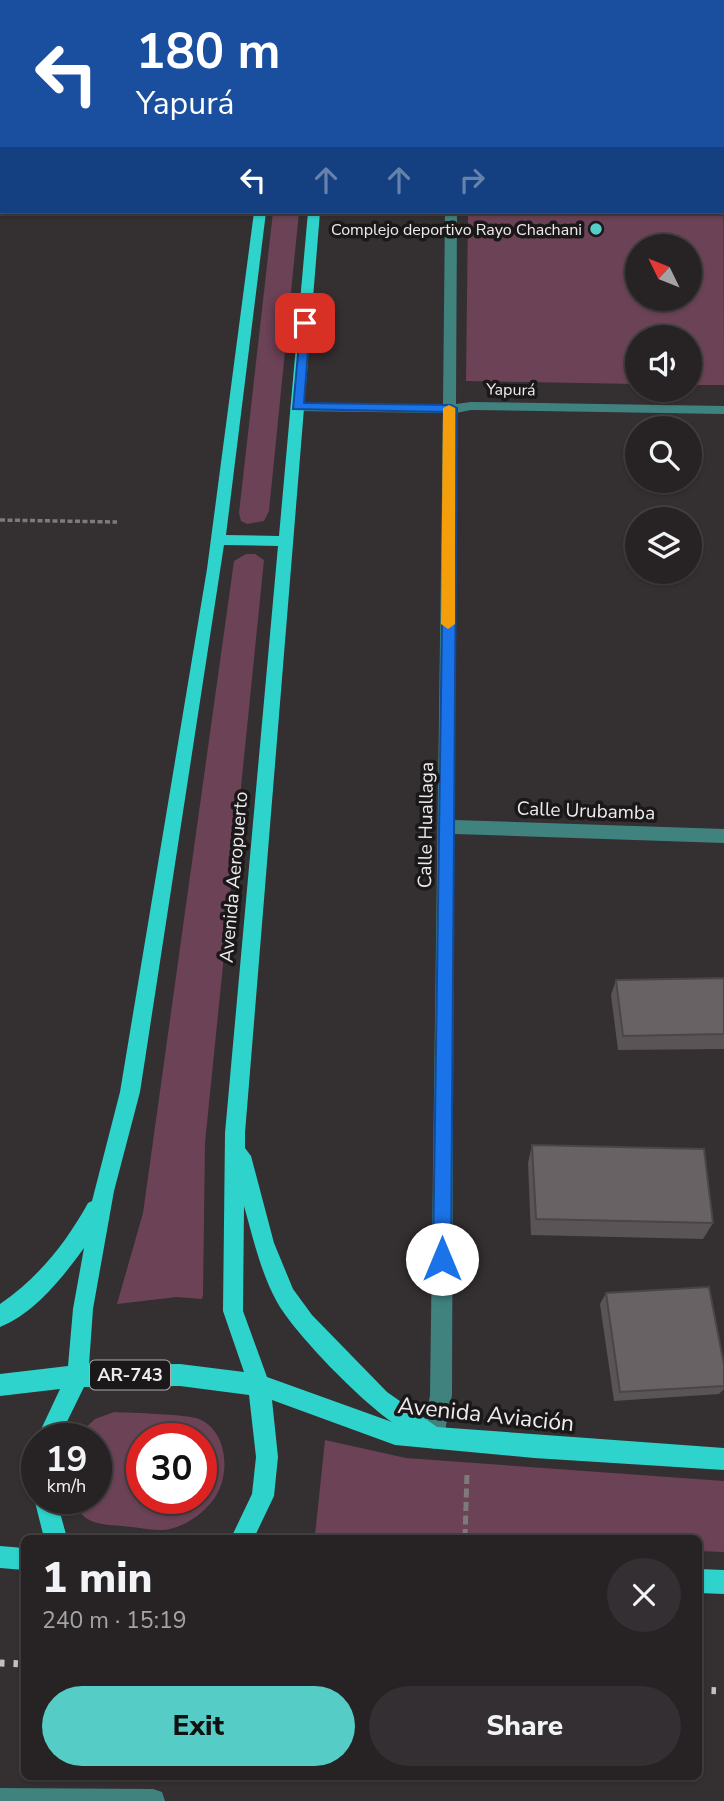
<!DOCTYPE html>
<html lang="en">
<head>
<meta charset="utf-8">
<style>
  :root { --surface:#272325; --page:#332f32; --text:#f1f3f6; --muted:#a4a4a7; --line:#434042; --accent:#55cdc6 }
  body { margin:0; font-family:"Nunito Sans",sans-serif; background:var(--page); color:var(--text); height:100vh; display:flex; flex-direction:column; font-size:26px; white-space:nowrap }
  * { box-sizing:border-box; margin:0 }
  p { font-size:23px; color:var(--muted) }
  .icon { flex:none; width:38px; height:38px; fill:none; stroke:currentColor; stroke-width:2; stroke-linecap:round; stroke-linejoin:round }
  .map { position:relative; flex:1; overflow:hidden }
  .side { position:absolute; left:21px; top:1535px; width:681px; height:245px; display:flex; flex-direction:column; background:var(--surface); border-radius:10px; box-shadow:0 2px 5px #0004,0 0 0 2px var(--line) }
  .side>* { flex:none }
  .banner { position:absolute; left:0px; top:0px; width:724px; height:214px; box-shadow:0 2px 5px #0004,0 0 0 2px var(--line); background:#1a4fa0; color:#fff; overflow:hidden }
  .needle { width:46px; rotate:313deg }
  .tools { position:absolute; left:625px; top:234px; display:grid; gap:14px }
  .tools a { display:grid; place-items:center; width:77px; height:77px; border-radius:50%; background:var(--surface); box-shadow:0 2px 5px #0004,0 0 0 2px var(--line); font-size:35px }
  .speed { position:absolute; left:21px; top:1423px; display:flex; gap:14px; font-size:35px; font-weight:700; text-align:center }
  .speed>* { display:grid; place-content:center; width:91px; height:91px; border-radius:50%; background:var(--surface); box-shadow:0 2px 5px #0004,0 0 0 2px var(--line); line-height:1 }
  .speed small { font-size:18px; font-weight:400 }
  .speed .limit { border:10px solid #d22; background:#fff; color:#111 }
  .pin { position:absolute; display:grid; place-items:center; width:60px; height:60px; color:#fff; margin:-30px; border-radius:14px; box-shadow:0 4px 10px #0006 }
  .me { position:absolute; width:77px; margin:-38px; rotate:0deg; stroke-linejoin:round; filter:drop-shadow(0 0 5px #0008) }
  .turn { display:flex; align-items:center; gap:24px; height:147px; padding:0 21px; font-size:32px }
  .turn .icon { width:91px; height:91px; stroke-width:2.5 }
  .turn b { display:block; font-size:49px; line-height:60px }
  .lanes { display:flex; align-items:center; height:66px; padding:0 21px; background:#0003; justify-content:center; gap:35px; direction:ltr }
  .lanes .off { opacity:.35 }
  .round { display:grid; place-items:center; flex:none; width:74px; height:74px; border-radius:37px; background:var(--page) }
  .headline { display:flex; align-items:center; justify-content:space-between; height:119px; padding:0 21px }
  h1 { font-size:42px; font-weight:800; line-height:52px }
  .button { display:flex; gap:14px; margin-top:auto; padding:14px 21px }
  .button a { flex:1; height:80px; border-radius:42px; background:var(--accent); color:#111; font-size:28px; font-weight:800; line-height:80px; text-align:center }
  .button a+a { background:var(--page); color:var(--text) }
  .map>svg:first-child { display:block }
  .green { fill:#6b4256; fill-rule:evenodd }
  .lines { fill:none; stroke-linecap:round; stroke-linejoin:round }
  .path-far1 { stroke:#7e797b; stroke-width:3.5; stroke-dasharray:5 2.5; stroke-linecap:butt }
  .path { stroke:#7e797b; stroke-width:5; stroke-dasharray:9 4.5; stroke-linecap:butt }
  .minor { fill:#40827e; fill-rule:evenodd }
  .major { fill:#2ed3cb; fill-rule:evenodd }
  .rail { stroke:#c4c0c2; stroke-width:7; stroke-dasharray:4.5 9; stroke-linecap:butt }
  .wall { fill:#5a5457 }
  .building { fill:#696265; stroke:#4a4547; stroke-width:2 }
  .route { fill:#1a73e8; stroke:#114b97; stroke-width:2 }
  .slow { fill:#f59e0b }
  .poi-dot { fill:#55cdc6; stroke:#1a1819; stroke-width:2.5 }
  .labels { text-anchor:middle; stroke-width:7; stroke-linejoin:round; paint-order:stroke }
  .far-poi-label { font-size:16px; fill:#efebed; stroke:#1a1819; text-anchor:end }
  .far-street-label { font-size:16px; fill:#efebed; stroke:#1a1819 }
  .shield { fill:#1a1819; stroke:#afacad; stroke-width:2 }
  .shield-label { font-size:18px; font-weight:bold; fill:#efebed }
  .street-label { font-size:19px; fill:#efebed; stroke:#1a1819 }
  .near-street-label { font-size:23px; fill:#efebed; stroke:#1a1819 }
</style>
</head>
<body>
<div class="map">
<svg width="724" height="1801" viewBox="0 0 724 1801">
  <rect width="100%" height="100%" fill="#342f31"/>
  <g class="green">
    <path d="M723,40L724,385H690V338H637V384L466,381L468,212H723ZM637,247H690V299H637Z"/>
    <polygon points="273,212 299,212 269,511 264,521 247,524 241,521 239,513"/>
    <polygon points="246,554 255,554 264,560 205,1143 203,1295 202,1299 177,1297 117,1304 143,1213 234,561"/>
    <path d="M114,1412C132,1413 185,1414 199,1419C227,1431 230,1471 217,1494C208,1510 188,1525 170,1529C157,1532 137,1527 122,1526C96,1524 84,1524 70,1498H96V1438H75L95,1419ZM201,1438V1498H142V1438Z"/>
    <polygon points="325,1440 406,1458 724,1481 724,1552 698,1551 698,1538 381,1538 315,1535"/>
  </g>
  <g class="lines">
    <polyline class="path-far1" points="0,520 117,522"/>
    <polyline class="path" points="465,1538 467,1473"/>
    <g class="minor">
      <rect x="447" y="0" width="10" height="2"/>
      <polygon points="518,0 533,0 517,2"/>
      <rect x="723" y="28" width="1" height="6"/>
      <polygon points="445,212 457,212 456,404 471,402 724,406 724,414 471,410 456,413 454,820 724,829 724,843 454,834 452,1395 442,1446 434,1449 426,1446 423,1438 430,1395 443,413 297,411 290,407 297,403 443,405"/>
      <polygon points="0,1788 153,1789 162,1792 165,1801 0,1801"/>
    </g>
    <g class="major">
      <rect x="282" y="0" width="10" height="2"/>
      <rect x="328" y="0" width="10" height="2"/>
      <path d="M254,212H266L226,535L279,536L308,212H320L245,1133V1148L251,1156L274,1243L293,1289L312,1315L387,1392L437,1427L724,1448V1470L534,1458L395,1445L272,1400L278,1457L274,1496L254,1538H231L252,1494L256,1457L249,1395L180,1386L84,1387L59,1438H37L60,1389L0,1396V1374L68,1366L73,1309L84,1248C62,1278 35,1313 0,1327V1304C38,1278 66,1243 88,1203L92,1201L120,1092L207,569ZM224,545L278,546L225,1133L223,1311L244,1372L180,1364L89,1365L93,1309L114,1191L140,1092ZM244,1206C253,1238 261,1273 277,1302C295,1334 361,1401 392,1422L267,1377L243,1311Z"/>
      <polygon points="37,1491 37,1498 56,1498 67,1538 44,1538 34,1498"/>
      <polygon points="0,1546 24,1548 24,1570 0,1568"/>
      <polygon points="698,1569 724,1570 724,1594 698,1593"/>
    </g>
    <g class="rail">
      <polyline points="0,1663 24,1664"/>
      <polyline points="698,1690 724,1691"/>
    </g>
  </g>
  <g class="wall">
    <polygon points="724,978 724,1049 618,1050 611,995 616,980"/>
    <polygon points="532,1145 713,1223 703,1239 531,1235 528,1163"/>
    <polygon points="606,1293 724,1365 724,1389 719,1394 614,1401 600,1304"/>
  </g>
  <g class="building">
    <polygon points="724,978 724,1034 623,1036 616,980"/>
    <polygon points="532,1145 704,1149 713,1223 536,1219"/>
    <polygon points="709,1287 724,1365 724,1386 620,1392 606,1293"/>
  </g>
  <polygon class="route" points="301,321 310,323 304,403 451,405 457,408 451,1259 449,1266 442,1268 435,1266 433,1259 445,412 293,409"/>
  <polygon class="slow" points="449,405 455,408 455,624 448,629 441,624 443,408"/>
  <circle class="poi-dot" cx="596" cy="229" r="7"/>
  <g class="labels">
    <g class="far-poi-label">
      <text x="582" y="235">Complejo deportivo Rayo Chachani</text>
    </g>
    <g class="far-street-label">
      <text transform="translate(511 389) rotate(1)" y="6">Yapurá</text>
    </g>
    <rect class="shield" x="90" y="1360.5" width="80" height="29" rx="5"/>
    <g class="shield-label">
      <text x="130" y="1381">AR-743</text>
    </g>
    <g class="street-label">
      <text transform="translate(586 810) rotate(2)" y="7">Calle Urubamba</text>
      <text transform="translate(425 825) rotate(-89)" y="7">Calle Huallaga</text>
      <text transform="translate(233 877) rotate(-85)" y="7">Avenida Aeropuerto</text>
    </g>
    <g class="near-street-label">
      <text transform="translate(486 1414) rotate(6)" y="8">Avenida Aviación</text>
    </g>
  </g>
</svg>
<div class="tools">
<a><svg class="needle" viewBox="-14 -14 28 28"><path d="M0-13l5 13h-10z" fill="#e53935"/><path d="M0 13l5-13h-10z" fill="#a4a4a7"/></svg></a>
<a><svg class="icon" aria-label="sound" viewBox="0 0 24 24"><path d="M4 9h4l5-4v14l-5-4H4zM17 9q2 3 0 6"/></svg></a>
<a><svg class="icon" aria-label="search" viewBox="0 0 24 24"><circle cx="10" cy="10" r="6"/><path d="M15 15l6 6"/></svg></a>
<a><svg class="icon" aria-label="layers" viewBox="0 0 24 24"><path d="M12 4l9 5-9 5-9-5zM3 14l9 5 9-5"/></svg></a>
</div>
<div class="speed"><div>19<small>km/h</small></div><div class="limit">30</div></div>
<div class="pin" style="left:305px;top:323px;background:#d93025"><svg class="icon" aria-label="arrive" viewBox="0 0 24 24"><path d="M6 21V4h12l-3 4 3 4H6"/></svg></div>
<svg class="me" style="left:442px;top:1259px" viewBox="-20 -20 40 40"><circle r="19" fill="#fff"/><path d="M0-13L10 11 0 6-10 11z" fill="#1a73e8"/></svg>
<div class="banner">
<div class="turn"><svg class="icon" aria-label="left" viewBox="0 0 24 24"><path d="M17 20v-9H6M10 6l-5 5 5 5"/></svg><div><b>180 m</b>Yapurá</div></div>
<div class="lanes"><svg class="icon" aria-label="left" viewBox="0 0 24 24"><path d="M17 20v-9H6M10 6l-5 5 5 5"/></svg><svg class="icon off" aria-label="ahead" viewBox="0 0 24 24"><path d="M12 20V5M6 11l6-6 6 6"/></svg><svg class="icon off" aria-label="ahead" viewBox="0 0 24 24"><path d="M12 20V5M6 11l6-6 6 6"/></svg><svg class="icon off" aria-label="right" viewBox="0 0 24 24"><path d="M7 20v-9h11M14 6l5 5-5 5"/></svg></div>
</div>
<section class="side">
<div class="headline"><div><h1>1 min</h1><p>240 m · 15:19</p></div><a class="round"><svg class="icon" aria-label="close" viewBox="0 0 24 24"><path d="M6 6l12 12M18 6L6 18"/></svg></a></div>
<div class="button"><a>Exit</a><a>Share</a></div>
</section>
</div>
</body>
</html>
